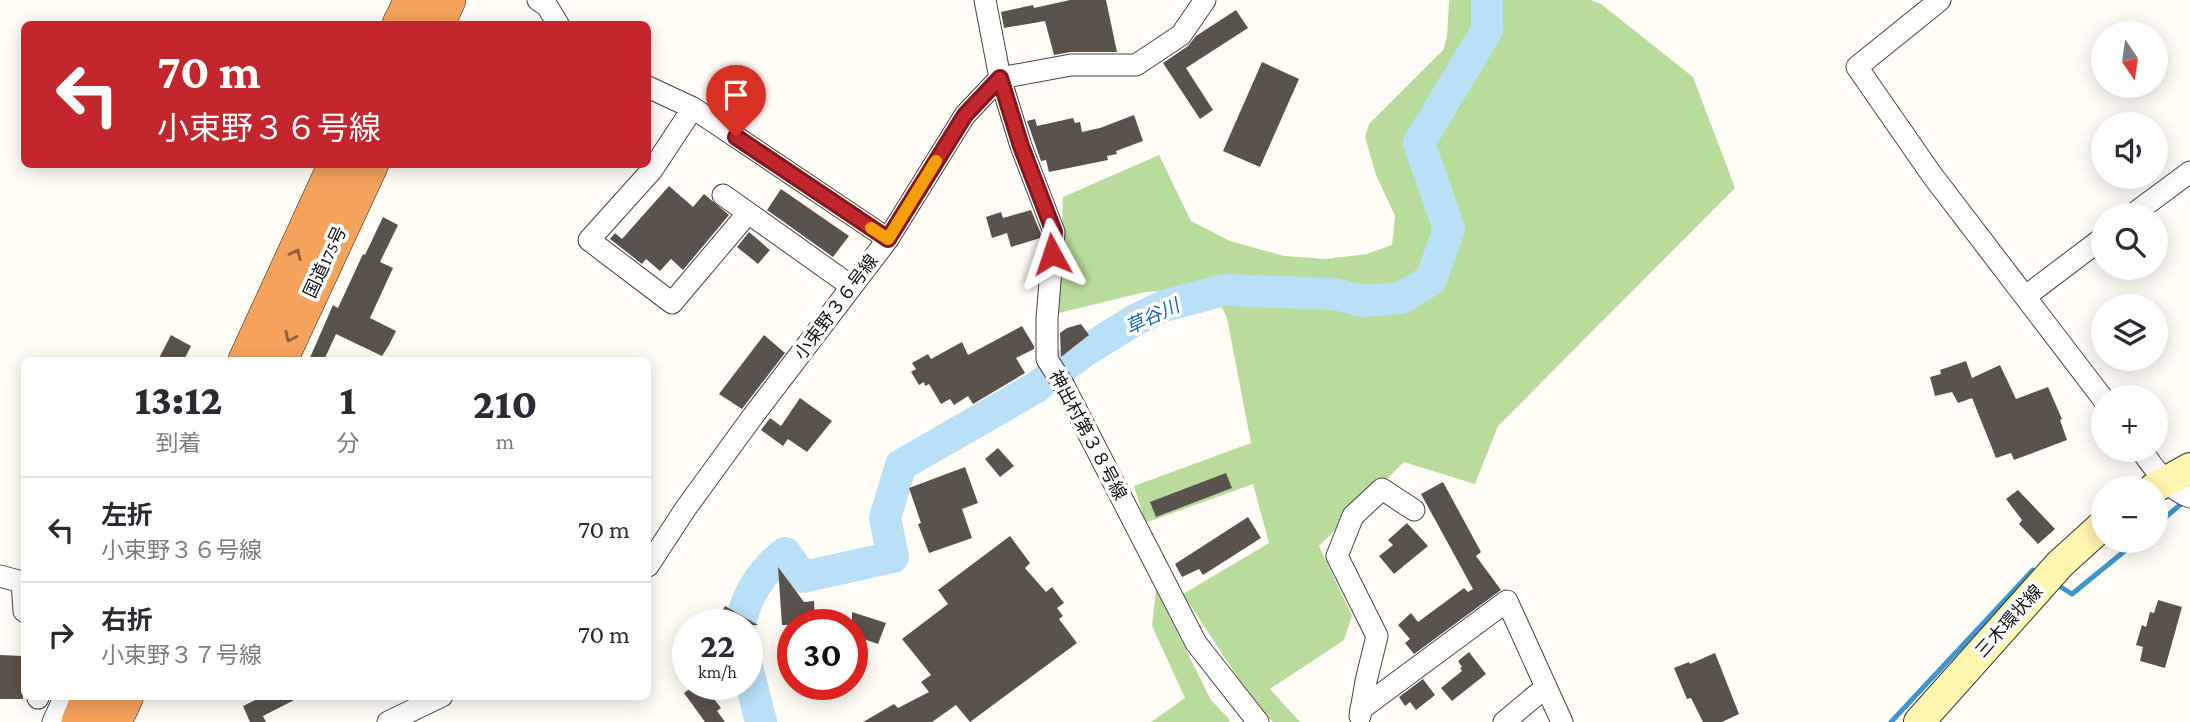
<!DOCTYPE html>
<html lang="ja">
<head>
<meta charset="utf-8">
<style>
  :root { --surface:#fff; --page:#f2f2f3; --text:#2b2b33; --muted:#7c7c81; --line:#e1e1e2 }
  body { margin:0; font-family:"Crimson Pro","Noto Sans JP",serif; background:var(--page); color:var(--text); height:100vh; display:flex; flex-direction:column; font-size:26px; white-space:nowrap }
  * { box-sizing:border-box; margin:0 }
  p { font-size:23px; color:var(--muted) }
  .icon { flex:none; width:38px; height:38px; fill:none; stroke:currentColor; stroke-width:2; stroke-linecap:round; stroke-linejoin:round }
  .map { position:relative; flex:1; overflow:hidden }
  .side { position:absolute; left:21px; top:357px; width:630px; height:343px; display:flex; flex-direction:column; background:var(--surface); border-radius:10px; box-shadow:0 4px 18px #0003 }
  .side>* { flex:none }
  .banner { position:absolute; left:21px; top:21px; width:630px; height:147px; border-radius:10px; box-shadow:0 4px 18px #0003; background:#c4262e; color:#fff; overflow:hidden }
  .needle { width:46px; rotate:167deg }
  .fabs { position:absolute; left:2091px; top:21px; display:grid; gap:14px }
  .fabs a { display:grid; place-items:center; width:77px; height:77px; border-radius:50%; background:var(--surface); box-shadow:0 4px 18px #0003; font-size:35px }
  .speed { position:absolute; left:672px; top:609px; display:flex; gap:14px; font-size:35px; font-weight:700; text-align:center }
  .speed>* { display:grid; place-content:center; width:91px; height:91px; border-radius:50%; background:var(--surface); box-shadow:0 4px 18px #0003; line-height:1 }
  .speed small { font-size:18px; font-weight:400 }
  .speed .limit { border:10px solid #d22; background:#fff; color:#111 }
  .pin { position:absolute; display:grid; place-items:center; width:60px; height:60px; color:#fff; margin:-72px -30px; border-radius:50% 50% 50% 0; rotate:-45deg; box-shadow:0 0 7px #0007 }
  .pin .icon { rotate:45deg }
  .me { position:absolute; width:77px; margin:-38px; rotate:355deg; stroke-linejoin:round; filter:drop-shadow(0 0 5px #0008) }
  .turn { display:flex; align-items:center; gap:24px; height:147px; padding:0 21px; font-size:32px }
  .turn .icon { width:91px; height:91px; stroke-width:2.5 }
  .turn b { display:block; font-size:49px; line-height:60px }
  .eta { display:flex; justify-content:space-evenly; align-items:center; height:119px; text-align:center }
  .eta b { font-size:42px; font-weight:800; line-height:49px }
  ul { padding:0; list-style:none }
  li { display:flex; align-items:center; gap:21px; height:105px; padding:0 21px; border-top:2px solid var(--line) }
  li div { flex:1 }
  li b { display:block; font-size:26px }
  li em { font-style:normal }
  .map>svg:first-child { display:block }
  .forest { fill:#b9dc9c }
  .lines { fill:none; stroke-linecap:round; stroke-linejoin:round }
  .stream { stroke:#3f96cf; stroke-width:5 }
  .river { stroke:#b9e0f7; stroke-width:32 }
  .building { fill:#5a524d }
  .street-casing { stroke:#444; stroke-width:23 }
  .secondary-casing { stroke:#333; stroke-width:32 }
  .highway-casing { stroke:#222; stroke-width:38 }
  .street { stroke:#fff; stroke-width:21 }
  .secondary { stroke:#fff6b0; stroke-width:30 }
  .highway { stroke:#f5a25d; stroke-width:37 }
  .oneway { stroke:#8e613b }
  .route-casing { stroke:#7f191e; stroke-width:18 }
  .route { stroke:#c4262e; stroke-width:12 }
  .slow { stroke:#f59e0b; stroke-width:12 }
  .labels { text-anchor:middle; stroke-width:7; stroke-linejoin:round; paint-order:stroke }
  .street-label { font-size:18px; fill:#111; stroke:#fff }
  .water-label { font-size:19px; font-style:italic; fill:#1768a6; stroke:#fff }
</style>
</head>
<body>
<div class="map">
<svg width="2190" height="722" viewBox="0 0 2190 722">
  <rect width="100%" height="100%" fill="#fffdf5"/>
  <g class="forest">
    <polygon points="1449,0 1591,0 1601,4 1693,77 1735,188 1498,426 1475,484 1404,462 1319,546 1352,616 1344,640 1270,689 1300,722 1273,722 1259,710 1183,594 1269,543 1253,484 1145,523 1134,486 1251,443 1227,318 1212,287 1145,292 1059,313 1063,197 1159,155 1191,221 1230,241 1284,256 1326,259 1367,254 1392,245 1395,216 1376,175 1365,137 1369,124 1443,50 1447,37"/>
    <polygon points="1156,590 1211,700 1230,720 1229,722 1151,722 1185,698 1152,626"/>
  </g>
  <g class="lines">
    <g class="stream">
      <polyline points="2156,525 2186,500"/>
      <polyline points="2056,584 2072,594 2137,541"/>
      <polyline points="1891,722 2033,570 2039,574"/>
    </g>
    <g class="river">
      <path d="M740,625C747,594 760,573 785,553L803,577L893,557L885,518L901,465L1035,388L1085,351L1135,320L1164,306L1224,290L1335,294L1363,301L1401,298L1431,280L1449,229L1419,143L1487,30V0"/>
      <polyline points="747,667 761,722"/>
    </g>
  </g>
  <g class="building">
    <polygon points="1070,0 1106,0 1117,52 1071,52 1054,55 1045,21 1004,28 1001,12 1033,5 1034,8"/>
    <polygon points="1236,10 1248,28 1186,68 1213,110 1200,119 1163,63 1188,46 1196,36"/>
    <polygon points="1262,62 1299,79 1260,167 1223,151"/>
    <polygon points="1134,115 1143,141 1116,151 1117,154 1107,156 1108,160 1049,172 1046,160 1041,161 1027,121 1035,119 1037,126 1073,118 1075,123 1080,122 1082,132 1100,128"/>
    <polygon points="669,186 693,207 704,194 729,215 683,270 671,259 660,271 646,259 642,264 610,239 615,233 622,239"/>
    <polygon points="781,189 849,236 833,257 767,210"/>
    <polygon points="1031,210 1041,234 1040,238 1011,247 1007,233 992,238 986,217 1001,212 1003,218"/>
    <polygon points="383,217 398,225 380,262 393,268 370,318 396,331 389,345 382,356 336,334 324,360 309,360 333,305 338,308 363,254 365,255"/>
    <polygon points="749,232 770,250 758,264 737,247"/>
    <polygon points="1081,324 1089,335 1061,357 1060,333 1067,328"/>
    <polygon points="1022,326 1034,346 1034,349 1016,358 1025,373 973,404 968,396 954,405 950,399 941,404 929,384 925,386 924,382 919,385 911,372 916,369 912,363 928,354 931,359 962,342 968,355"/>
    <polygon points="171,335 191,346 184,360 158,360"/>
    <polygon points="764,335 785,353 742,409 719,394"/>
    <polygon points="1966,361 1972,378 2000,365 2016,399 2048,387 2062,419 2060,420 2067,440 2014,460 2011,453 1996,458 1972,398 1958,403 1952,392 1935,396 1930,377 1941,374 1940,370"/>
    <polygon points="800,398 832,421 807,452 788,439 783,446 761,430 770,418 781,426"/>
    <polygon points="998,448 1014,466 1000,477 985,459"/>
    <polygon points="965,467 978,503 962,509 972,538 929,553 918,524 921,523 909,488"/>
    <polygon points="1226,473 1232,488 1156,517 1150,502"/>
    <polygon points="1443,482 1481,552 1476,556 1501,590 1414,654 1405,643 1410,639 1398,625 1411,613 1418,622 1464,588 1468,592 1473,589 1421,494"/>
    <polygon points="2018,490 2055,529 2038,544 2019,524 2022,520 2006,499"/>
    <polygon points="1248,517 1261,538 1203,575 1199,569 1182,577 1175,564"/>
    <polygon points="1407,523 1428,546 1394,574 1379,556 1393,545 1388,540"/>
    <polygon points="1010,536 1030,563 1025,568 1046,592 1052,587 1064,603 1057,608 1063,616 1059,619 1077,643 970,722 956,705 932,722 863,722 894,704 898,708 929,692 921,682 931,675 902,639 948,604 938,590"/>
    <polygon points="778,567 804,602 814,601 815,625 782,625"/>
    <polygon points="2158,600 2182,607 2165,668 2140,661 2143,647 2136,645 2142,625 2146,627 2150,612 2154,613"/>
    <polygon points="725,606 758,625 714,625"/>
    <polygon points="852,612 886,623 878,644 852,635"/>
    <polygon points="1469,652 1486,674 1452,701 1441,688 1462,671 1460,668 1462,667 1458,661"/>
    <polygon points="1715,653 1739,714 1722,722 1703,722 1691,698 1687,699 1674,668 1689,662 1690,664"/>
    <polygon points="0,655 23,656 23,699 0,699"/>
    <polygon points="1423,679 1435,695 1416,710 1410,702 1405,706 1399,697"/>
    <polygon points="697,684 737,684 714,699 721,708 717,711 725,722 705,722 684,693"/>
    <polygon points="264,696 302,696 263,716 266,722 250,722 243,706"/>
  </g>
  <g class="lines">
    <g class="street-casing">
      <g id="street">
        <polyline points="538,0 547,6 558,24"/>
        <polyline points="1205,0 1181,35 1136,65 1071,65 1000,78 1021,146 1054,232 1047,319 1047,359 1064,386 1196,643 1258,722"/>
        <polyline points="1940,0 1857,67 1932,175 2104,400"/>
        <polyline points="648,87 693,108 888,239"/>
        <polyline points="693,108 652,170 589,240 672,303 748,213"/>
        <polyline points="723,195 851,286"/>
        <polyline points="2132,215 2190,172"/>
        <polyline points="2026,296 2104,237"/>
        <path d="M2141,450C2155,469 2167,489 2190,497"/>
        <polyline points="648,566 686,508 753,416 888,239 965,115 1000,78 985,0"/>
        <polyline points="0,576 22,582 24,611"/>
        <polyline points="38,696 38,698"/>
        <polyline points="1361,709 1507,601 1562,722"/>
        <polyline points="1360,716 1366,681 1377,636 1337,556 1353,516 1382,489 1414,510"/>
        <polyline points="53,722 65,696"/>
        <polyline points="388,722 442,696"/>
        <polyline points="1504,722 1546,687"/>
      </g>
    </g>
    <g class="secondary-casing">
      <g id="secondary">
        <polyline points="2154,488 2190,468"/>
        <polyline points="1919,722 2060,564 2104,524"/>
      </g>
    </g>
    <g class="highway-casing">
      <g id="highway">
        <polyline points="401,24 413,0"/>
        <polyline points="436,24 447,0"/>
        <polyline points="247,360 337,164"/>
        <polyline points="279,360 370,164"/>
        <polyline points="80,722 91,696"/>
        <polyline points="113,722 125,696"/>
      </g>
    </g>
    <use href="#street" class="street"/>
    <use href="#secondary" class="secondary"/>
    <use href="#highway" class="highway"/>
  </g>
  <defs><path id="oneway-chevron" d="M-2-3.5L2.5 0L-2 3.5" fill="none" stroke-width="1.6" stroke-linecap="round" stroke-linejoin="round" transform="scale(1.75)"/></defs>
  <g class="oneway">
    <use href="#oneway-chevron" transform="translate(296 254) rotate(-65)"/>
    <use href="#oneway-chevron" transform="translate(290 337) rotate(115)"/>
  </g>
  <g class="lines">
    <g class="route-casing">
      <polyline id="route" points="736,137 888,239 965,115 1000,78 1021,146 1054,232 1052,254"/>
    </g>
    <use href="#route" class="route"/>
    <polyline class="slow" points="871,228 888,239 936,161"/>
  </g>
  <g class="labels">
    <g class="street-label">
      <text transform="translate(325 262) rotate(-65)" y="6">国道175号</text>
      <text transform="translate(836 307) rotate(-53)" y="6">小束野３６号線</text>
      <text transform="translate(1088 435) rotate(62)" y="6">神出村第３８号線</text>
      <text transform="translate(2009 621) rotate(-48)" y="6">三木環状線</text>
    </g>
    <g class="water-label">
      <text transform="translate(1152 316) rotate(-25)" y="7">草谷川</text>
    </g>
  </g>
</svg>
<div class="fabs">
<a><svg class="needle" viewBox="-14 -14 28 28"><path d="M0-13l5 13h-10z" fill="#e53935"/><path d="M0 13l5-13h-10z" fill="#7c7c81"/></svg></a>
<a><svg class="icon" aria-label="sound" viewBox="0 0 24 24"><path d="M4 9h4l5-4v14l-5-4H4zM17 9q2 3 0 6"/></svg></a>
<a><svg class="icon" aria-label="search" viewBox="0 0 24 24"><circle cx="10" cy="10" r="6"/><path d="M15 15l6 6"/></svg></a>
<a><svg class="icon" aria-label="layers" viewBox="0 0 24 24"><path d="M12 4l9 5-9 5-9-5zM3 14l9 5 9-5"/></svg></a>
<a>+</a>
<a>−</a>
</div>
<div class="speed"><div>22<small>km/h</small></div><div class="limit">30</div></div>
<div class="pin" style="left:736px;top:137px;background:#d93025"><svg class="icon" aria-label="arrive" viewBox="0 0 24 24"><path d="M6 21V4h12l-3 4 3 4H6"/></svg></div>
<svg class="me" style="left:1052px;top:254px" viewBox="-20 -20 40 40"><path d="M0-17L14 15 0 8-14 15z" fill="#c4262e" stroke="#fff" stroke-width="4"/></svg>
<div class="banner">
<div class="turn"><svg class="icon" aria-label="left" viewBox="0 0 24 24"><path d="M17 20v-9H6M10 6l-5 5 5 5"/></svg><div><b>70 m</b>小束野３６号線</div></div>
</div>
<section class="side">
<div class="eta">
<div><b>13:12</b><p>到着</p></div>
<div><b>1</b><p>分</p></div>
<div><b>210</b><p>m</p></div>
</div>
<ul>
<li><svg class="icon" aria-label="left" viewBox="0 0 24 24"><path d="M17 20v-9H6M10 6l-5 5 5 5"/></svg><div><b>左折</b><p>小束野３６号線</p></div><em>70 m</em></li>
<li><svg class="icon" aria-label="right" viewBox="0 0 24 24"><path d="M7 20v-9h11M14 6l5 5-5 5"/></svg><div><b>右折</b><p>小束野３７号線</p></div><em>70 m</em></li>
</ul>
</section>
</div>
</body>
</html>
